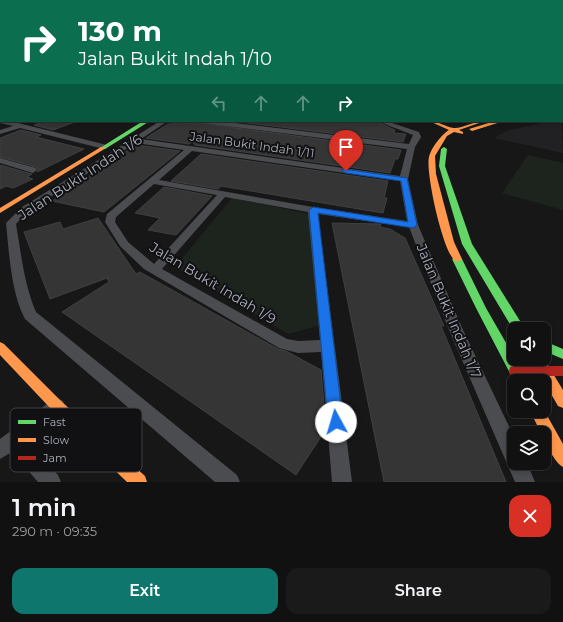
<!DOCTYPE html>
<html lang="en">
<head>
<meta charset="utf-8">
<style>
  :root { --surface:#111; --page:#1a1a1a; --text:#f1f3f6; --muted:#9c9d9f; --line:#303131; --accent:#0f766e }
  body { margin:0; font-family:Montserrat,sans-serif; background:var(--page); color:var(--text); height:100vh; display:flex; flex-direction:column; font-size:15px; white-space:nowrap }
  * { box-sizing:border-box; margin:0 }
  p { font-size:13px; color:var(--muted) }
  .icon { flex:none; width:22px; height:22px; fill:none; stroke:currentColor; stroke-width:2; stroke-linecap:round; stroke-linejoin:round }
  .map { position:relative; height:482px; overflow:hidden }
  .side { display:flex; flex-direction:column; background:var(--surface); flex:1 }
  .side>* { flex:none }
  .banner { position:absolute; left:0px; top:0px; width:563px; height:122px; box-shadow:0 2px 6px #0003,0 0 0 1px var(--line); background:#0b6e4f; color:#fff; overflow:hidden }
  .tools { position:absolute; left:507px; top:322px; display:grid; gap:8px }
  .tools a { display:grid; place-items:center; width:44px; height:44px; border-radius:8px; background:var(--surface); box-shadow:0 2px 6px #0003,0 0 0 1px var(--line); font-size:20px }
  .pin { position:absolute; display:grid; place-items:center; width:34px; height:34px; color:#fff; margin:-41px -17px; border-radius:50% 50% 50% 0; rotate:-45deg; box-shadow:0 0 4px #0007 }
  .pin .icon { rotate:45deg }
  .me { position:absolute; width:44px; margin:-22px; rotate:354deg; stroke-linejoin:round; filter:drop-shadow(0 0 3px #0008) }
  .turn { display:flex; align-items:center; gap:14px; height:84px; padding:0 12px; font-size:18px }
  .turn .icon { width:52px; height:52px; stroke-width:2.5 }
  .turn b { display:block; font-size:28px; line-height:34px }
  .lanes { display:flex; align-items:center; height:38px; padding:0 12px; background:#0003; justify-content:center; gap:20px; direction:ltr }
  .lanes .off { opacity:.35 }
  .round { display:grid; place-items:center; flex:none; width:42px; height:42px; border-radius:12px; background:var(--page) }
  .head { display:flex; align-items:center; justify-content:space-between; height:68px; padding:0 12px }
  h1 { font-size:24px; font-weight:600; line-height:30px }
  .action { display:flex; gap:8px; margin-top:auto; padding:8px 12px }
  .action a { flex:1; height:46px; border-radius:12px; background:var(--accent); color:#fff; font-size:16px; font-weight:600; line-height:46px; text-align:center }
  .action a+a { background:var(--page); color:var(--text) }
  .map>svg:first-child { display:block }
  .built { fill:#212123 }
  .green { fill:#1d241e }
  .building { fill:#353536; stroke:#3f4043 }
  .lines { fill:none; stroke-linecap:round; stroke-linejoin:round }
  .street { fill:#4b4c50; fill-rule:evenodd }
  .fast { fill:#63d668; fill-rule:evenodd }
  .slow { fill:#ff974d; fill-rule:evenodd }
  .jam { fill:#b3261e; fill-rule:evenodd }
  .route { fill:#1a73e8; stroke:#114b97 }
  .labels { text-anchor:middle; stroke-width:4; stroke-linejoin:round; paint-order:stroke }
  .far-street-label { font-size:12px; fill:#a8adb8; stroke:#111113 }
  .street-label { font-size:14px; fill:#a8adb8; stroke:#111113 }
  .key { fill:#111113; stroke:#3e4045; stroke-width:1 }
  .key-label { font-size:11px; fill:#a8adb8 }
</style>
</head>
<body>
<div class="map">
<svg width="563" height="482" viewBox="0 0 563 482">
  <rect width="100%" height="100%" fill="#171717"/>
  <polygon class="built" points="562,120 563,153 494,138 506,131 551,121 562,121"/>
  <g class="green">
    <polygon points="528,155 563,163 563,210 502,193"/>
    <polygon points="232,198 310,214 318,326 288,334 175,267"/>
  </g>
  <g class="building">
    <polygon points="46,121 75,121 75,122 53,130 34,125"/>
    <polygon points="231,121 375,121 395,130 394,133 406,134 403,142"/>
    <polygon points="176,122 199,124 199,123 401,150 398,159 395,159 390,173 195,145 192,142 189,144 146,138 168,124 172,124"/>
    <polygon points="21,130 41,135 36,137 84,149 37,172 38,169 36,167 0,157 0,138"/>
    <polygon points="136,145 180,151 104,212 52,201"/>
    <polygon points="201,154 388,181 384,198 387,198 383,213 221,186 218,189 171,181"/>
    <polygon points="0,165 32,174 27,177 33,179 13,188 6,186 0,189"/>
    <polygon points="164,187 212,196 176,235 148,230 160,218 135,213"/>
    <polygon points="98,218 136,274 140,272 278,349 286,351 321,370 326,429 296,475 62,312 109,282 107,278 50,299 24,232 60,222 63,229"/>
    <polygon points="332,223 381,224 380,227 390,229 405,238 444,326 441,326 506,482 384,482"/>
  </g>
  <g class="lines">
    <g class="street">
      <rect x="562" y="75" width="1" height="4"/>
      <polygon points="0,119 1,121 10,121 107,145 108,147 104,149 20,128 0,134 0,130 13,126 0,123"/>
      <path d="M160,121H168L141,139L400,176L407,149L202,123L199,121H218L409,144L413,135L377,121H386L419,132L421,137L415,147L408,179L418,225L463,330L514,437V463H527L535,482H515L449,330L409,227L318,214L352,482H332L321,352L298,353L279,348L144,269L120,246L105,222L107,214L184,150L136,143L28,211L16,224C21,253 24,284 36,312L237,475L240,482H215L25,319C11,293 9,252 6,223L22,207L129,141V138H133ZM192,151L400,181L407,221L313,207L159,180ZM154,184L217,195L154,264L128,242L115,222L116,217ZM225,197L308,212L320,340L298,341L287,339L162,269Z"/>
      <polygon points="0,158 36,168 37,170 33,173 0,163"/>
      <polygon points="57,398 63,401 65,406 63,411 26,441 58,475 61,482 38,482 12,452 0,459 0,439 51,401"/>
    </g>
    <g class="fast">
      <rect x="562" y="109" width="1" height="4"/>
      <polygon points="143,121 150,121 105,149 100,148"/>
      <polygon points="444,147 447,149 445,166 472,244 525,329 514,329 514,331 462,244 439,166 441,149"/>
      <polygon points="457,256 462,259 486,308 528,381 514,381 476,308 452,259"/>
      <polygon points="544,341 563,349 563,359 544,351"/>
    </g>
    <g class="slow">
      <path d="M429,121C439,121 445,127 454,128C461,129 474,121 485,121L459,130L463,132V134L454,132L447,136L435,156L436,174L454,242L462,259L457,262C444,259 425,171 429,157C431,148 442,134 449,130Z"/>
      <polygon points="495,121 504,121 472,131 469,129"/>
      <polygon points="101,147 106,148 0,213 0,208"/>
      <polygon points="0,342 4,344 62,402 145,476 147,482 127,482 52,410 0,355"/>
      <polygon points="531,359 544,359 563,390 563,408 558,406"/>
      <path d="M544,410L563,444V467C555,463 544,442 544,433H541L530,411Z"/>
    </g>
    <polygon class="jam" points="515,366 563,366 563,376 515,376 510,375 509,371 510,367"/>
  </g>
  <linearGradient id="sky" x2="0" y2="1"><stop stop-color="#0d0d0d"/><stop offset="0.43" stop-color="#363c47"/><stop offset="1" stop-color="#363c47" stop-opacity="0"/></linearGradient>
  <rect width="563" height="119" fill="url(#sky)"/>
  <polygon class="route" points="343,169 407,178 417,225 413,228 318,213 343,422 341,426 336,428 330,426 328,422 309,210 313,207 408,222 401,181 346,173 342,171"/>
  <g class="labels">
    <g class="far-street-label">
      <text transform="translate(252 145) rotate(8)" y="4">Jalan Bukit Indah 1/11</text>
    </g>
    <g class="street-label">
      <text transform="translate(80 177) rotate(-33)" y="5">Jalan Bukit Indah 1/6</text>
      <text transform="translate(213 283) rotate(31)" y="5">Jalan Bukit Indah 1/9</text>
      <text transform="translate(449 311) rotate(67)" y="5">Jalan Bukit Indah 1/7</text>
    </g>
  </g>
  <rect x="10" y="408" width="132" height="64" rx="6" class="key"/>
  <rect x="18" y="420" width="18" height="4" fill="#63d668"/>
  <rect x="18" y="438" width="18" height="4" fill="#ff974d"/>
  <rect x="18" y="456" width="18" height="4" fill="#b3261e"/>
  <g class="key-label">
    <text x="43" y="426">Fast</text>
    <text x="43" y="444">Slow</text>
    <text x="43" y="462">Jam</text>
  </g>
</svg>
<div class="tools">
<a><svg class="icon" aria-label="sound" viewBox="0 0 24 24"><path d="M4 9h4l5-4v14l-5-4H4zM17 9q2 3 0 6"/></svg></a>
<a><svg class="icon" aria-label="search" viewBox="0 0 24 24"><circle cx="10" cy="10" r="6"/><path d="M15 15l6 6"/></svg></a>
<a><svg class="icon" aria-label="layers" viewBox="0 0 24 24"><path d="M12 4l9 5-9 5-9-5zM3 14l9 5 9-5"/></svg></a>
</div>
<div class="pin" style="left:346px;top:171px;background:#d93025"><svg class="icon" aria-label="arrive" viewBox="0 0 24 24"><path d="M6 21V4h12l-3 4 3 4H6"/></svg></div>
<svg class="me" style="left:336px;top:422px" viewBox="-20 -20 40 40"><circle r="19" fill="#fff"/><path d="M0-13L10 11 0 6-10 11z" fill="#1a73e8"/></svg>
<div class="banner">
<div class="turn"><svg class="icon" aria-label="right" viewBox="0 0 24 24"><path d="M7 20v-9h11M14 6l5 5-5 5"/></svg><div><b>130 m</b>Jalan Bukit Indah 1/10</div></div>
<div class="lanes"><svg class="icon off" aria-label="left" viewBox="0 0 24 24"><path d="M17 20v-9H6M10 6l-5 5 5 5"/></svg><svg class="icon off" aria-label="ahead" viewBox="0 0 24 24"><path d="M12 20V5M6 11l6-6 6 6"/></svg><svg class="icon off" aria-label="ahead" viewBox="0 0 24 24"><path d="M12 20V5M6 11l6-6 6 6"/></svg><svg class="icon" aria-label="right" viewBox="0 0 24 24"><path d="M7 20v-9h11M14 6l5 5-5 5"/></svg></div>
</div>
</div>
<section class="side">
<div class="head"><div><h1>1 min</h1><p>290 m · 09:35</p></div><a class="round" style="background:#d93025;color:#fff"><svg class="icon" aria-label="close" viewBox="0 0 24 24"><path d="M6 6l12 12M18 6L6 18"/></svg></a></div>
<div class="action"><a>Exit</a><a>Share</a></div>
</section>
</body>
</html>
